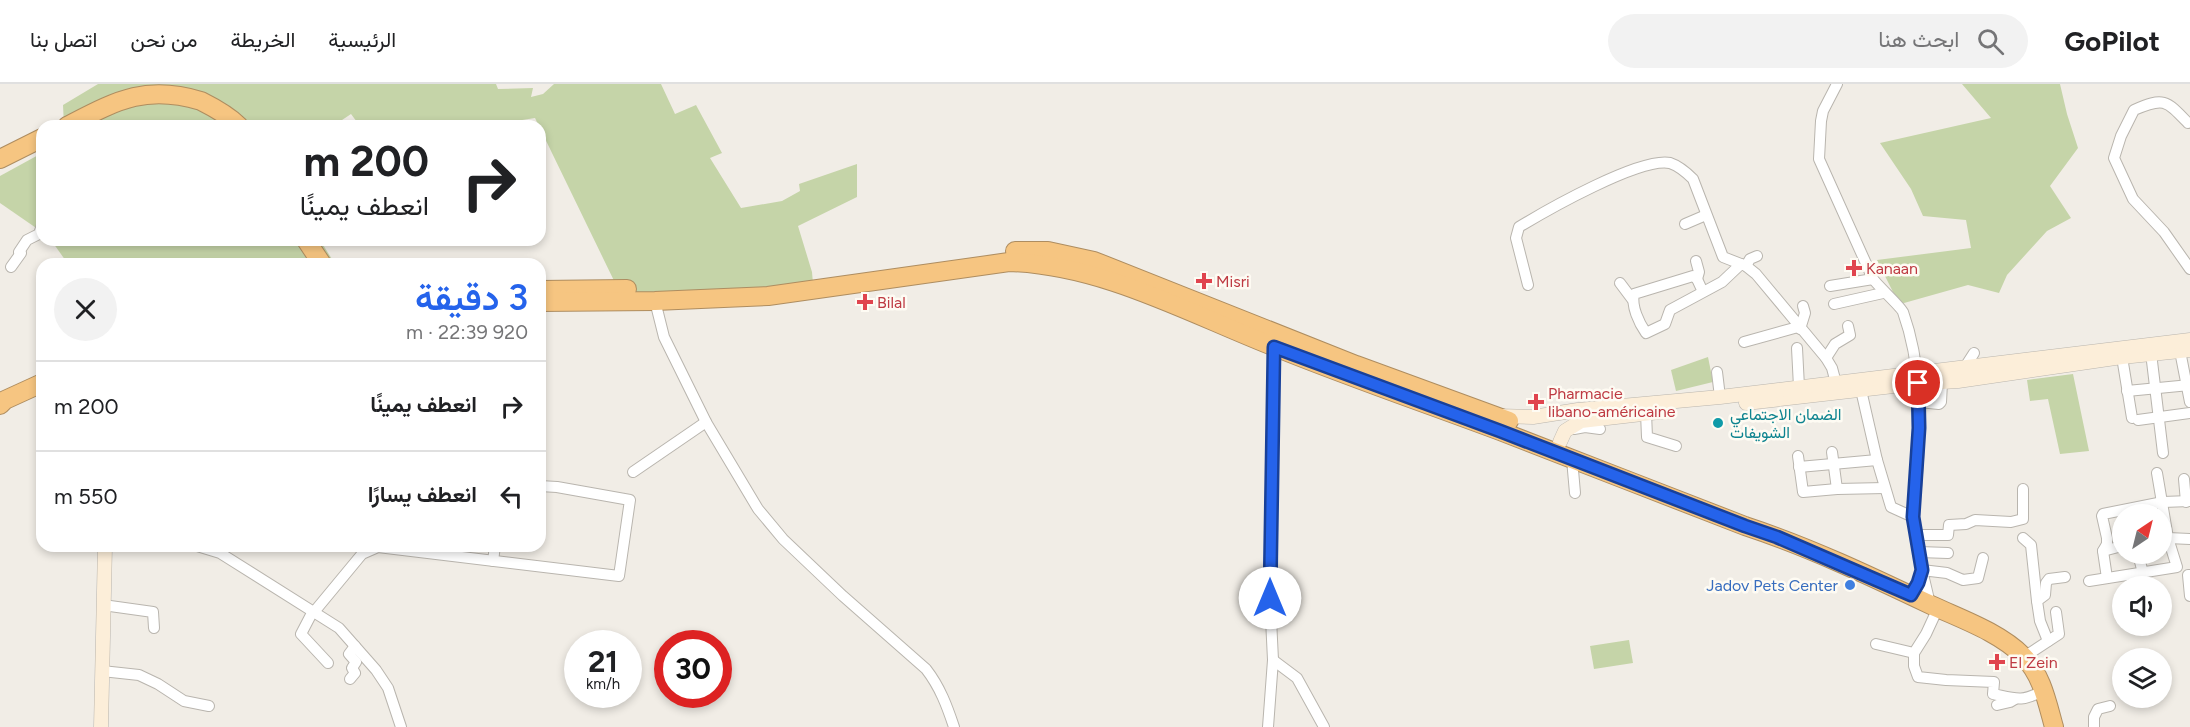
<!DOCTYPE html>
<html lang="ar">
<head>
<meta charset="utf-8">
<style>
  :root { --surface:#fff; --page:#f2f2f2; --text:#202124; --muted:#757577; --line:#e0e0e0; --accent:#2563eb }
  body { margin:0; font-family:Figtree,Vazirmatn,sans-serif; background:var(--page); color:var(--text); direction:rtl; height:100vh; display:flex; flex-direction:column; font-size:22px; white-space:nowrap }
  * { box-sizing:border-box; margin:0 }
  p { font-size:20px; color:var(--muted) }
  .icon { flex:none; width:33px; height:33px; fill:none; stroke:currentColor; stroke-width:2; stroke-linecap:round; stroke-linejoin:round }
  .map { position:relative; flex:1; overflow:hidden; direction:ltr }
  .panel { position:absolute; left:36px; top:174px; width:510px; height:294px; display:flex; flex-direction:column; background:var(--surface); border-radius:18px; box-shadow:0 3px 9px #0003; direction:rtl }
  .panel>* { flex:none }
  .top-card { position:absolute; left:36px; top:36px; width:510px; height:126px; border-radius:18px; box-shadow:0 3px 9px #0003; direction:rtl; background:#fff; color:var(--text); overflow:hidden }
  .needle { width:39px; rotate:35deg }
  .fabs { position:absolute; left:2112px; top:420px; display:grid; gap:12px }
  .fabs a { display:grid; place-items:center; width:60px; height:60px; border-radius:50%; background:var(--surface); box-shadow:0 3px 9px #0003; font-size:30px }
  .speed { position:absolute; left:564px; top:546px; display:flex; gap:12px; font-size:30px; font-weight:700; text-align:center }
  .speed>* { display:grid; place-content:center; width:78px; height:78px; border-radius:50%; background:var(--surface); box-shadow:0 3px 9px #0003; line-height:1 }
  .speed small { font-size:15px; font-weight:400 }
  .speed .limit { border:9px solid #d22; background:#fff; color:#111 }
  .pin { position:absolute; display:grid; place-items:center; width:51px; height:51px; color:#fff; margin:-26px; border:3px solid #fff; border-radius:50%; box-shadow:0 2px 6px #0007 }
  .me { position:absolute; width:66px; margin:-33px; rotate:0deg; stroke-linejoin:round; filter:drop-shadow(0 0 4px #0008) }
  .turn { display:flex; align-items:center; gap:21px; height:126px; padding:0 18px; font-size:27px }
  .turn .icon { width:78px; height:78px; stroke-width:2.5 }
  .turn b { display:block; font-size:42px; line-height:51px }
  .round { display:grid; place-items:center; flex:none; width:63px; height:63px; border-radius:32px; background:var(--page) }
  .head { display:flex; align-items:center; justify-content:space-between; height:102px; padding:0 18px }
  h1 { font-size:36px; font-weight:600; line-height:45px; color:var(--accent) }
  ul { padding:0; list-style:none }
  li { display:flex; align-items:center; gap:18px; height:90px; padding:0 18px; border-top:2px solid var(--line) }
  li div { flex:1 }
  li b { display:block; font-size:22px }
  li em { font-style:normal }
  header { display:flex; align-items:center; gap:36px; box-sizing:border-box; height:84px; padding:0 30px; background:var(--surface); border-bottom:2px solid var(--line) }
  header strong { font-size:28px }
  nav { display:flex; gap:33px; margin-inline-start:auto; font-size:21px }
  .search { width:420px; height:54px; background:var(--page); display:flex; align-items:center; gap:15px; box-sizing:border-box; padding:0 21px; border-radius:33px; color:var(--muted); font-size:22px }
  .map>svg:first-child { display:block }
  .green { fill:#c5d4a8 }
  .lines { fill:none; stroke-linecap:round; stroke-linejoin:round }
  .street-casing { stroke:#b9b5ae; stroke-width:12 }
  .secondary-casing { stroke:#b9b5ae; stroke-width:15 }
  .highway-casing { stroke:#ae8d60; stroke-width:20 }
  .street { stroke:#fff; stroke-width:10 }
  .secondary { stroke:#fceed9; stroke-width:14 }
  .highway { stroke:#f6c581; stroke-width:18 }
  .route-casing { stroke:#184099; stroke-width:15 }
  .route { stroke:#2563eb; stroke-width:10 }
  .health-dot { fill:#e0444e; stroke:#fefbf3; stroke-width:2 }
  .culture-dot { fill:#0f9aa8; stroke:#fefbf3; stroke-width:2 }
  .shop-dot { fill:#3f7fe0; stroke:#fefbf3; stroke-width:2 }
  .labels { text-anchor:middle; stroke-width:5; stroke-linejoin:round; paint-order:stroke }
  .health-label { font-size:16px; fill:#be3a42; stroke:#fefbf3; text-anchor:start }
  .culture-label { font-size:16px; fill:#0d838f; stroke:#fefbf3; text-anchor:start }
  .shop-label { font-size:16px; fill:#366cbe; stroke:#fefbf3; text-anchor:end }
</style>
</head>
<body>
<header>
<strong>GoPilot</strong>
<div class="search"><svg class="icon" aria-label="search" viewBox="0 0 24 24"><circle cx="10" cy="10" r="6"/><path d="M15 15l6 6"/></svg>ابحث هنا</div>
<nav><a>الرئيسية</a><a>الخريطة</a><a>من نحن</a><a>اتصل بنا</a></nav>
</header>
<div class="map">
<svg width="2190" height="643" viewBox="0 0 2190 643">
  <rect width="100%" height="100%" fill="#f1ede6"/>
  <g class="green">
    <polygon points="98,0 496,0 498,5 533,4 531,13 543,10 554,0 661,0 675,30 696,21 722,69 710,74 741,124 782,117 800,107 799,100 857,80 857,113 798,142 812,188 814,211 623,217 619,207 535,34 483,42 360,42 351,30 333,42 64,42 63,21"/>
    <polygon points="1962,0 2060,0 2067,30 2078,64 2050,102 2071,134 2047,147 2007,191 1999,209 1968,201 1904,219 1898,218 1877,176 1971,164 1966,136 1923,132 1911,105 1880,59 1991,34"/>
    <polygon points="42,69 42,148 0,119 0,92"/>
    <polygon points="51,156 320,156 335,180 68,180"/>
    <polygon points="1708,273 1713,298 1676,307 1671,286"/>
    <polygon points="2073,290 2089,367 2060,370 2048,315 2030,317 2027,296"/>
    <polygon points="1629,556 1633,579 1594,585 1590,562"/>
  </g>
  <g class="lines">
    <g class="street-casing">
      <g id="street">
        <path d="M1837,0L1823,27L1821,37L1819,75L1873,195C1879,203 1901,223 1903,228C1922,281 1921,337 1917,391C1917,405 1913,419 1913,432C1914,466 1932,478 1911,511"/>
        <path d="M2188,39C2166,16 2164,13 2134,26L2121,52L2114,74L2133,115L2164,148L2190,185"/>
        <polyline points="1685,140 1706,131"/>
        <polyline points="19,168 27,156 39,150 42,141"/>
        <polyline points="1696,177 1699,188 1697,195"/>
        <polyline points="1746,182 1750,175 1757,172"/>
        <polyline points="11,183 21,169"/>
        <polyline points="1620,199 1632,215"/>
        <path d="M1528,201L1516,154L1519,143C1547,126 1640,73 1670,79C1679,82 1686,88 1693,95L1723,173L1746,182L1756,190L1826,274L1832,284L1836,299"/>
        <polyline points="1830,202 1873,195"/>
        <path d="M1703,208L1697,195L1693,192L1634,210C1631,222 1639,239 1646,249L1665,240L1670,226L1722,198L1741,180"/>
        <path d="M655,217L664,253L706,338L758,425L783,455L843,512L926,585C940,603 947,622 954,643"/>
        <polyline points="1834,220 1883,209"/>
        <polyline points="1800,245 1805,229 1803,222"/>
        <polyline points="1744,258 1798,243"/>
        <polyline points="1797,264 1799,303"/>
        <polyline points="2180,267 2190,318"/>
        <polyline points="2151,269 2163,369"/>
        <polyline points="2122,273 2132,334"/>
        <polyline points="1826,274 1835,260 1850,251 1848,242"/>
        <polyline points="1965,283 1974,269"/>
        <polyline points="1717,288 1720,313"/>
        <polyline points="1861,306 1877,376 1891,423 1913,433"/>
        <polyline points="2127,307 2190,301"/>
        <polyline points="1919,318 1939,320 1941,318 1942,299"/>
        <polyline points="1646,329 1647,353 1676,362"/>
        <polyline points="2138,336 2190,329"/>
        <polyline points="1574,345 1585,343 1600,345"/>
        <polyline points="1832,368 1837,405 1885,404"/>
        <polyline points="1798,372 1803,408 1837,405"/>
        <polyline points="1572,375 1575,409"/>
        <polyline points="1799,383 1877,376"/>
        <polyline points="633,388 706,338"/>
        <polyline points="2157,389 2168,454 2190,455"/>
        <polyline points="2184,395 2186,418"/>
        <polyline points="1916,451 1948,451 1949,441 1966,440 1975,436 2011,438 2023,435 2023,405"/>
        <polyline points="2023,454 2031,461 2037,517"/>
        <polyline points="197,462 220,469 339,544 376,586 388,604 401,643"/>
        <polyline points="2103,467 2122,462"/>
        <polyline points="1919,468 1948,469"/>
        <polyline points="2138,470 2143,489"/>
        <polyline points="493,477 495,462"/>
        <polyline points="2190,491 2188,491 2190,512"/>
        <polyline points="2107,494 2103,467 2107,460 2107,454 2102,432 2103,430 2163,418 2190,417"/>
        <polyline points="2089,497 2177,483 2168,454"/>
        <polyline points="1930,520 1922,486 1947,489 1963,496 1978,494 1983,474"/>
        <polyline points="103,521 153,528 154,544"/>
        <polyline points="313,527 301,550 328,579"/>
        <polyline points="314,528 362,470 378,463 619,492 630,416 557,403 540,402"/>
        <polyline points="2048,557 2040,537 2037,517 2045,511 2046,499 2049,495 2065,493"/>
        <polyline points="1876,560 1914,569 1926,550 1938,524"/>
        <path d="M1914,569V582L1918,593L1946,596L1994,598L1993,610C2017,615 2021,618 2043,607"/>
        <polyline points="2024,573 2059,550 2056,528"/>
        <polyline points="1273,576 1297,594 1324,643"/>
        <polyline points="102,587 139,591 158,600 184,617 209,622"/>
        <polyline points="350,595 355,589 352,584 356,578 349,570 355,562"/>
        <polyline points="1997,621 2010,618 2015,615"/>
        <polyline points="1268,643 1273,576 1270,514 1270,450 1274,263"/>
        <polyline points="2094,643 2094,633 2098,625 2110,622"/>
      </g>
    </g>
    <g class="secondary-casing">
      <g id="secondary">
        <polyline points="1746,319 1911,300 1958,297 2122,273 2190,266"/>
        <polyline points="1498,332 1533,333 1578,326 1720,313 2190,256"/>
        <polyline points="1560,358 1565,347 1581,337 1668,327"/>
        <polyline points="101,643 105,462"/>
      </g>
    </g>
    <g class="highway-casing">
      <g id="highway">
        <path d="M67,42C116,17 145,0 201,17C215,24 228,31 239,42"/>
        <polyline points="0,75 42,54"/>
        <polyline points="306,156 322,180"/>
        <polyline points="1015,167 1048,167 1094,177 1356,281 1509,337"/>
        <polyline points="540,206 627,205"/>
        <path d="M540,218L655,217L768,212L1009,178C1103,181 1188,229 1275,263C1349,293 1425,319 1500,347C1582,378 1663,411 1745,442C1809,463 1870,492 1931,521C1961,535 1999,548 2023,572C2042,591 2047,618 2054,643"/>
        <polyline points="0,321 5,316 40,300"/>
      </g>
    </g>
    <use href="#street" class="street"/>
    <use href="#secondary" class="secondary"/>
    <use href="#highway" class="highway"/>
  </g>
  <g class="lines">
    <g class="route-casing">
      <polyline id="route" points="1270,514 1274,263 1500,347 1745,442 1777,453 1911,511 1918,499 1922,486 1913,433 1919,344 1918,299"/>
    </g>
    <use href="#route" class="route"/>
  </g>
  <g class="health-dot">
    <path d="M1851 175h6v6h6v6h-6v6h-6v-6h-6v-6h6z"/>
    <path d="M1201 188h6v6h6v6h-6v6h-6v-6h-6v-6h6z"/>
    <path d="M862 209h6v6h6v6h-6v6h-6v-6h-6v-6h6z"/>
    <path d="M1533 309h6v6h6v6h-6v6h-6v-6h-6v-6h6z"/>
    <path d="M1994 569h6v6h6v6h-6v6h-6v-6h-6v-6h6z"/>
  </g>
  <circle class="culture-dot" cx="1718" cy="339" r="6"/>
  <circle class="shop-dot" cx="1850" cy="501" r="6"/>
  <g class="labels">
    <g class="health-label">
      <text x="1866" y="190">Kanaan</text>
      <text x="1216" y="203">Misri</text>
      <text x="877" y="224">Bilal</text>
      <text x="1548" y="315">Pharmacie<tspan x="1548" dy="18">libano-américaine</tspan></text>
      <text x="2009" y="584">El Zein</text>
    </g>
    <g class="culture-label">
      <text x="1730" y="336">الضمان الاجتماعي<tspan x="1730" dy="18">الشويفات</tspan></text>
    </g>
    <g class="shop-label">
      <text x="1838" y="507">Jadov Pets Center</text>
    </g>
  </g>
</svg>
<div class="fabs">
<a><svg class="needle" viewBox="-14 -14 28 28"><path d="M0-13l5 13h-10z" fill="#e53935"/><path d="M0 13l5-13h-10z" fill="#757577"/></svg></a>
<a><svg class="icon" aria-label="sound" viewBox="0 0 24 24"><path d="M4 9h4l5-4v14l-5-4H4zM17 9q2 3 0 6"/></svg></a>
<a><svg class="icon" aria-label="layers" viewBox="0 0 24 24"><path d="M12 4l9 5-9 5-9-5zM3 14l9 5 9-5"/></svg></a>
</div>
<div class="speed"><div>21<small>km/h</small></div><div class="limit">30</div></div>
<div class="pin" style="left:1918px;top:299px;background:#d93025"><svg class="icon" aria-label="arrive" viewBox="0 0 24 24"><path d="M6 21V4h12l-3 4 3 4H6"/></svg></div>
<svg class="me" style="left:1270px;top:514px" viewBox="-20 -20 40 40"><circle r="19" fill="#fff"/><path d="M0-13L10 11 0 6-10 11z" fill="#2563eb"/></svg>
<div class="top-card">
<div class="turn"><svg class="icon" aria-label="right" viewBox="0 0 24 24"><path d="M7 20v-9h11M14 6l5 5-5 5"/></svg><div><b>200 m</b>انعطف يمينًا</div></div>
</div>
<section class="panel">
<div class="head"><div><h1>3 دقيقة</h1><p>920 m · 22:39</p></div><a class="round"><svg class="icon" aria-label="close" viewBox="0 0 24 24"><path d="M6 6l12 12M18 6L6 18"/></svg></a></div>
<ul>
<li><svg class="icon" aria-label="right" viewBox="0 0 24 24"><path d="M7 20v-9h11M14 6l5 5-5 5"/></svg><div><b>انعطف يمينًا</b></div><em>200 m</em></li>
<li><svg class="icon" aria-label="left" viewBox="0 0 24 24"><path d="M17 20v-9H6M10 6l-5 5 5 5"/></svg><div><b>انعطف يسارًا</b></div><em>550 m</em></li>
</ul>
</section>
</div>
</body>
</html>
